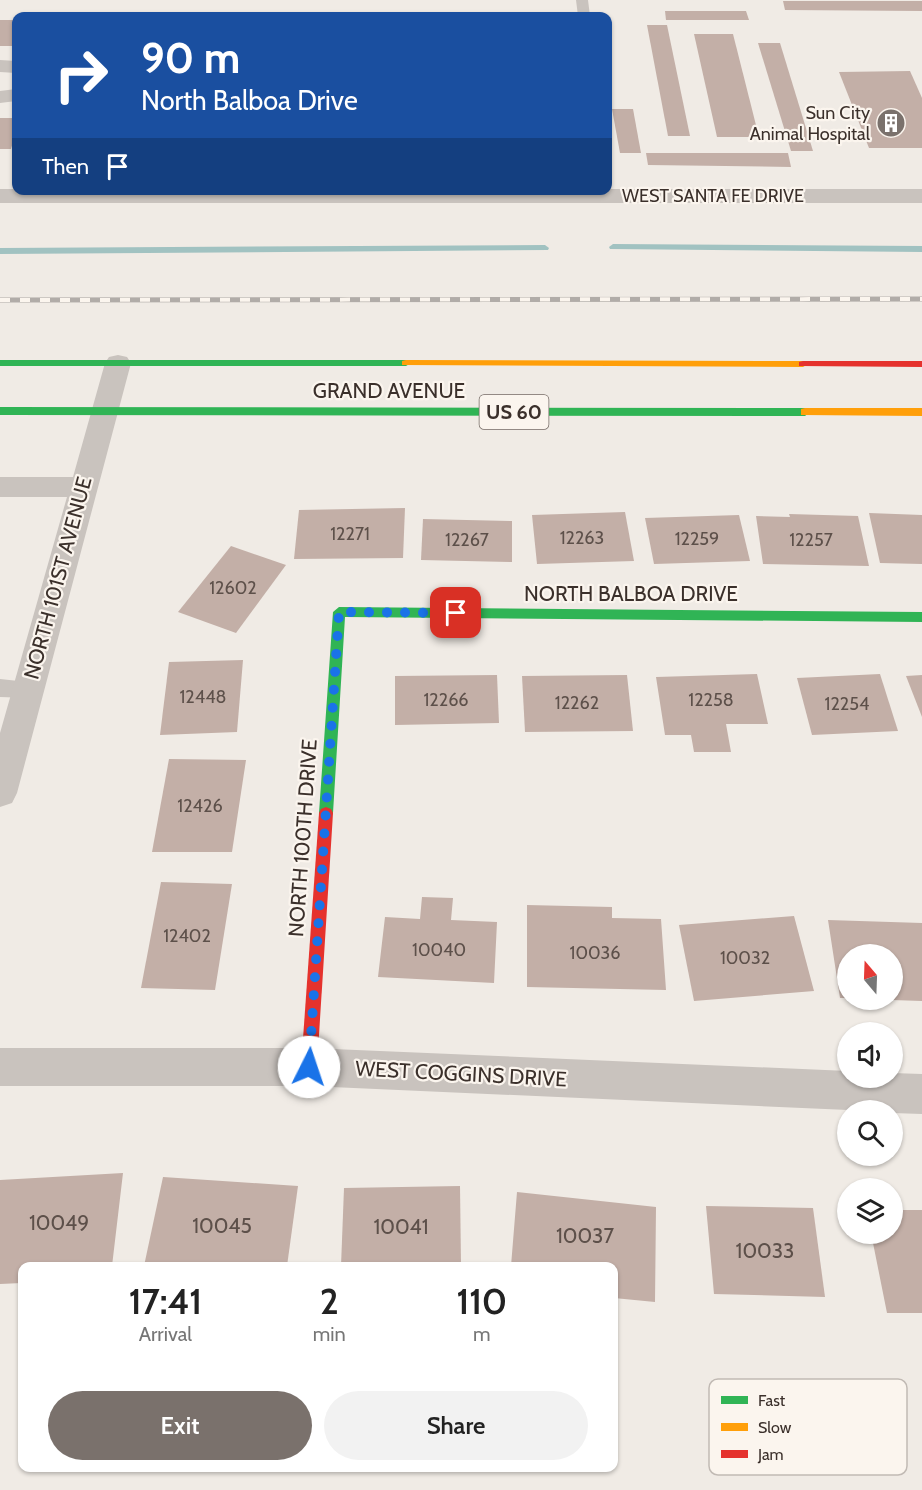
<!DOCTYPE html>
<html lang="en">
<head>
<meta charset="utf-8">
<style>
  :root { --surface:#fff; --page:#f2f2f2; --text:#222; --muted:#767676; --accent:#7a716c }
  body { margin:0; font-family:Cabin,sans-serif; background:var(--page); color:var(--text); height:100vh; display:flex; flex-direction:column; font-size:22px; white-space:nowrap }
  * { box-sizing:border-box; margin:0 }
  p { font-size:20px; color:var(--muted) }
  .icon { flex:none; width:33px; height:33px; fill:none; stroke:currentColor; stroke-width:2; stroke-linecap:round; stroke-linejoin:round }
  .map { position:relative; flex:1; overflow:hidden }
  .drawer { position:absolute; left:18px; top:1262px; width:600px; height:210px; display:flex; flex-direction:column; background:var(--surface); border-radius:12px; box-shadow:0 2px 4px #0004 }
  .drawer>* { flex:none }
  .hud { position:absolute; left:12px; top:12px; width:600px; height:183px; border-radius:12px; box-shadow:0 2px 4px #0004; background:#1a4fa0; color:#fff; overflow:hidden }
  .needle { width:39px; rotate:341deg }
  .fabs { position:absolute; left:837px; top:944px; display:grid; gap:12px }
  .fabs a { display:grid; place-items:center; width:66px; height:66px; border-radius:50%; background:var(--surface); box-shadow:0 2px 4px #0004; font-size:30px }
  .pin { position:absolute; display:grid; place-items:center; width:51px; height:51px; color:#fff; margin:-26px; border-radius:12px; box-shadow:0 3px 9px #0006 }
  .me { position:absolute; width:66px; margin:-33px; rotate:4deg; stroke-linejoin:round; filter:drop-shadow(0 0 4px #0008) }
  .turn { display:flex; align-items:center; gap:21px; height:126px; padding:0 30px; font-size:27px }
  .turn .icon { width:78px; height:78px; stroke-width:2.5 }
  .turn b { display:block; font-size:42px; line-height:51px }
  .then { display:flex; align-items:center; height:57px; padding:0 30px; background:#0003; gap:12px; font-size:22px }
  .eta { display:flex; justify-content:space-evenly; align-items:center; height:102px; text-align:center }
  .eta b { font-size:36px; font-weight:600; line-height:42px }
  .button { display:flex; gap:12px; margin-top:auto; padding:12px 30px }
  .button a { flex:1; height:69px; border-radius:36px; background:var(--accent); color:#fff; font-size:24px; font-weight:600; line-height:69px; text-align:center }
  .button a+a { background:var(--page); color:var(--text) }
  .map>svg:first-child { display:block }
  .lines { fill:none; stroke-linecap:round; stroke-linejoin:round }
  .stream { fill:#a1c2c1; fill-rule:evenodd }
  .building { fill:#c3afa7 }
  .lane { fill:#c9c3be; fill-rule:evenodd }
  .street { fill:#c9c3be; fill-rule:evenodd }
  .fast { fill:#30b455; fill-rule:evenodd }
  .slow { fill:#ff9f0a; fill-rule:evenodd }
  .jam { fill:#e5322d; fill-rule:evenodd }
  .rail-casing { stroke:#b1aca8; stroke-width:5 }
  .rail { stroke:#fbf5ee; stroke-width:4; stroke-dasharray:10; stroke-linecap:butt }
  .route { stroke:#1a73e8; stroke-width:10; stroke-dasharray:0 18 }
  .labels { text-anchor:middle; stroke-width:4.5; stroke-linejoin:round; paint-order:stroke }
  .far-poi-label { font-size:18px; fill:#3b302b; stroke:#fbf5ee; text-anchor:end }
  .far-street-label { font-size:18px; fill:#3b302b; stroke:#fbf5ee }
  .number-label { font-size:18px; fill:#5d504a }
  .shield { fill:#fbf5ee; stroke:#756b66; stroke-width:1.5 }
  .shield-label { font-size:20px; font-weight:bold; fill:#3b302b }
  .street-label { font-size:21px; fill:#3b302b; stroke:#fbf5ee }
  .near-number-label { font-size:21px; fill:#5d504a }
  .key { fill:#fbf5ee; stroke:#c1bab4; stroke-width:1.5 }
  .key-label { font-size:16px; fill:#3b302b }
</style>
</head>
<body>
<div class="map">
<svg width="922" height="1490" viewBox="0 0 922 1490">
  <rect width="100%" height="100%" fill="#f0ebe5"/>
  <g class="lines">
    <g class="stream">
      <polygon points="613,244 922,246 922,252 610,249 609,247"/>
      <polygon points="545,245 549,248 548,250 0,254 0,248"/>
    </g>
  </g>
  <g class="building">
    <polygon points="783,1 922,1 922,11 785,10"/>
    <polygon points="665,11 746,11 749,20 666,20"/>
    <rect x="462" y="12" width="99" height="4"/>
    <rect x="0" y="20" width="16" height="26"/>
    <polygon points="647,25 667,25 690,136 668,136"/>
    <polygon points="694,34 733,34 759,137 717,137"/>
    <polygon points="758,43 780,43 813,151 791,151"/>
    <polygon points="910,71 922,98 922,148 869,148 839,72"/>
    <polygon points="612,109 633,109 641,153 620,153"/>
    <polygon points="0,118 16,118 16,132 11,149 0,149"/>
    <polygon points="646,153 788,153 791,167 648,165"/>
    <polygon points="405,508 403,558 294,559 299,510"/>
    <polygon points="625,512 634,561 537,564 532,515"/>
    <polygon points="869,513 922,515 922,564 880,563"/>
    <polygon points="789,514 858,516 869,566 763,564 756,516 790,517"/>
    <polygon points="739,515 750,561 654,564 645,518"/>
    <polygon points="423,519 512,521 512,562 421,560"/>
    <polygon points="231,546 286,565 236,633 178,612"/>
    <polygon points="243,660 237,732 160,735 169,662"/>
    <polygon points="757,674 768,724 726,724 731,752 694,752 691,735 665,735 656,677"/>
    <polygon points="880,674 898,731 812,735 797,678"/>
    <polygon points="497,675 499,723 395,725 395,676"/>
    <polygon points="627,675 633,731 525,732 522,676"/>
    <polygon points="922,675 922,717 906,676"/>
    <polygon points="169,759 246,760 232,852 152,852"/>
    <polygon points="161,882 232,884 215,990 141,988"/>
    <polygon points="422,897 453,898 451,920 497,922 494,983 378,977 385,917 420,919"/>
    <polygon points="527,905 612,907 612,918 661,919 666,990 527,987"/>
    <polygon points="794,916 814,991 694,1001 679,925"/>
    <polygon points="828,920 922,923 922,1001 892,1000 892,954 848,954 848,998 840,998"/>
    <polygon points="123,1173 112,1266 22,1266 22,1283 0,1284 0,1180"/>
    <polygon points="163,1177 298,1186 287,1266 144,1266"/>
    <polygon points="460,1186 461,1266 341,1266 344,1188"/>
    <polygon points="517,1192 656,1207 655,1302 614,1298 614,1266 511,1266"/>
    <polygon points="706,1206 813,1208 825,1297 714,1294"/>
    <polygon points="892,1210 922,1210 922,1313 887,1313 871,1233 892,1233"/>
  </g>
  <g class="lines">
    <g class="lane">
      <polygon points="576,0 588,0 590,16 578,16"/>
      <polygon points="0,679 37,683 40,689 37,695 29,698 0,697"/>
    </g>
    <g class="street">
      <polygon points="0,60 16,61 16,73 0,72"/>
      <polygon points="16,89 16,101 0,103 0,91"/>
      <rect x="0" y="189" width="922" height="14"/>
      <polygon points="118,355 127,357 131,363 17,793 12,803 0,807 0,733 67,497 0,497 0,477 73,477 105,363 109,357"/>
      <polygon points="0,1048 309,1048 848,1071 848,1077 892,1077 892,1073 922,1074 922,1114 892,1113 892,1110 848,1110 309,1086 0,1086"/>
    </g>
    <g class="fast">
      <polygon points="0,360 406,360 411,363 406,366 0,366"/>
      <polygon points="0,407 805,408 810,412 805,416 0,415"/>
      <polygon points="339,607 922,612 922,622 345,617 333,813 331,817 326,819 321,817 319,813 333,612"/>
    </g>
    <g class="slow">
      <polygon points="406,360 803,361 808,364 803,367 402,365 402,361"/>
      <polygon points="805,408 922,408 922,416 801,415 801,409"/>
    </g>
    <g class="jam">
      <polygon points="803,361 922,361 922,367 799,366 799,362"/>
      <polygon points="326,807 331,809 333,813 317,1067 315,1073 309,1075 303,1073 301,1067 319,813 321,809"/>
    </g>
    <g class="rail-casing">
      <polyline id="rail" points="0,300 922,299"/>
    </g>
    <use href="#rail" class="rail"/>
  </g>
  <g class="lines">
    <polyline class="route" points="309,1067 339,612 456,613"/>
  </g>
  <defs>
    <g id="building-disc" transform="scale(1.5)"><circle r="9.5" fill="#7a716c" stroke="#fbf5ee"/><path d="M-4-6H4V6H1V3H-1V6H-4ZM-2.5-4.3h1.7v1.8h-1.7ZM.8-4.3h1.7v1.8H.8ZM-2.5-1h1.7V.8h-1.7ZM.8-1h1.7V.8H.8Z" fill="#fff"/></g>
  </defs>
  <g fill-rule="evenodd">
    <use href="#building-disc" x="891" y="123"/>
  </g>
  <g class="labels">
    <g class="far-poi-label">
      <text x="870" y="119">Sun City<tspan x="870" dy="21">Animal Hospital</tspan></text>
    </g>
    <g class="far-street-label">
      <text x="713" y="202">WEST SANTA FE DRIVE</text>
    </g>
    <g class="number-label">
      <text x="350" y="540">12271</text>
      <text x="582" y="544">12263</text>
      <text x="697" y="545">12259</text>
      <text x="467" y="546">12267</text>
      <text x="811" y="546">12257</text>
      <text x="233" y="594">12602</text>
      <text x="203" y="703">12448</text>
      <text x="446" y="706">12266</text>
      <text x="711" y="706">12258</text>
      <text x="577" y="709">12262</text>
      <text x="847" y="710">12254</text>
      <text x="200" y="812">12426</text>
      <text x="187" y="942">12402</text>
      <text x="439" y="956">10040</text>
      <text x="595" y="959">10036</text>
      <text x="745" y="964">10032</text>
    </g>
    <rect class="shield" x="479.5" y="395" width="69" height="34" rx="4.5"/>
    <g class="shield-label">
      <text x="514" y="419">US 60</text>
    </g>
    <g class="street-label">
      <text x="389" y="398">GRAND AVENUE</text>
      <text transform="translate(58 578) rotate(-75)" y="7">NORTH 101ST AVENUE</text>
      <text x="631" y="601">NORTH BALBOA DRIVE</text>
      <text transform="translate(303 838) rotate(-86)" y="7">NORTH 100TH DRIVE</text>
      <text transform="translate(461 1074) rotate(3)" y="7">WEST COGGINS DRIVE</text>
    </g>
    <g class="near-number-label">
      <text x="59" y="1230">10049</text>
      <text x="222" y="1233">10045</text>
      <text x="401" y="1234">10041</text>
      <text x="585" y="1243">10037</text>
      <text x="765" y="1258">10033</text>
    </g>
  </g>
  <rect x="709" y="1379" width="198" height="96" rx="9" class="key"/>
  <rect x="721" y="1396" width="27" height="8" fill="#30b455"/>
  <rect x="721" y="1423" width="27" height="8" fill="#ff9f0a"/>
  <rect x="721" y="1450" width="27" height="8" fill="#e5322d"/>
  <g class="key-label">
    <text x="758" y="1406">Fast</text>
    <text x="758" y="1433">Slow</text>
    <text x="758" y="1460">Jam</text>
  </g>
</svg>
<div class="fabs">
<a><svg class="needle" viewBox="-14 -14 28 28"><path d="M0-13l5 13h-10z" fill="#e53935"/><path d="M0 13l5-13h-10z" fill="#767676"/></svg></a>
<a><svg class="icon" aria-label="sound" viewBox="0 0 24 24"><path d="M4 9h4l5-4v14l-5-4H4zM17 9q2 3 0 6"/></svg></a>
<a><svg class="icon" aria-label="search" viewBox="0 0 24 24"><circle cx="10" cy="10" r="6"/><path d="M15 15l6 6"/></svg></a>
<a><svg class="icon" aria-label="layers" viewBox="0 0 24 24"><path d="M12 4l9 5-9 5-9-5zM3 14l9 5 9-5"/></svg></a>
</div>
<div class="pin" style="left:456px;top:613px;background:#d93025"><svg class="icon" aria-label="arrive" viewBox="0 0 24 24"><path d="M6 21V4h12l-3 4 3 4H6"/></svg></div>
<svg class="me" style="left:309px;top:1067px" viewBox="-20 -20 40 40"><circle r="19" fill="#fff"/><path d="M0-13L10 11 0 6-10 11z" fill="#1a73e8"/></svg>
<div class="hud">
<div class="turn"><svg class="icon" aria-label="right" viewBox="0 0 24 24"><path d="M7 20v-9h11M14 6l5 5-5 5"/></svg><div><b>90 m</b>North Balboa Drive</div></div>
<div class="then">Then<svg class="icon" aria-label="arrive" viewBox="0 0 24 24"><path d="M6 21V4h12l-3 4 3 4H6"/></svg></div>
</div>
<section class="drawer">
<div class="eta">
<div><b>17:41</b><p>Arrival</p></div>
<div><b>2</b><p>min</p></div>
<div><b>110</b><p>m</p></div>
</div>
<div class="button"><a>Exit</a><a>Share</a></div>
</section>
</div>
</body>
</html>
